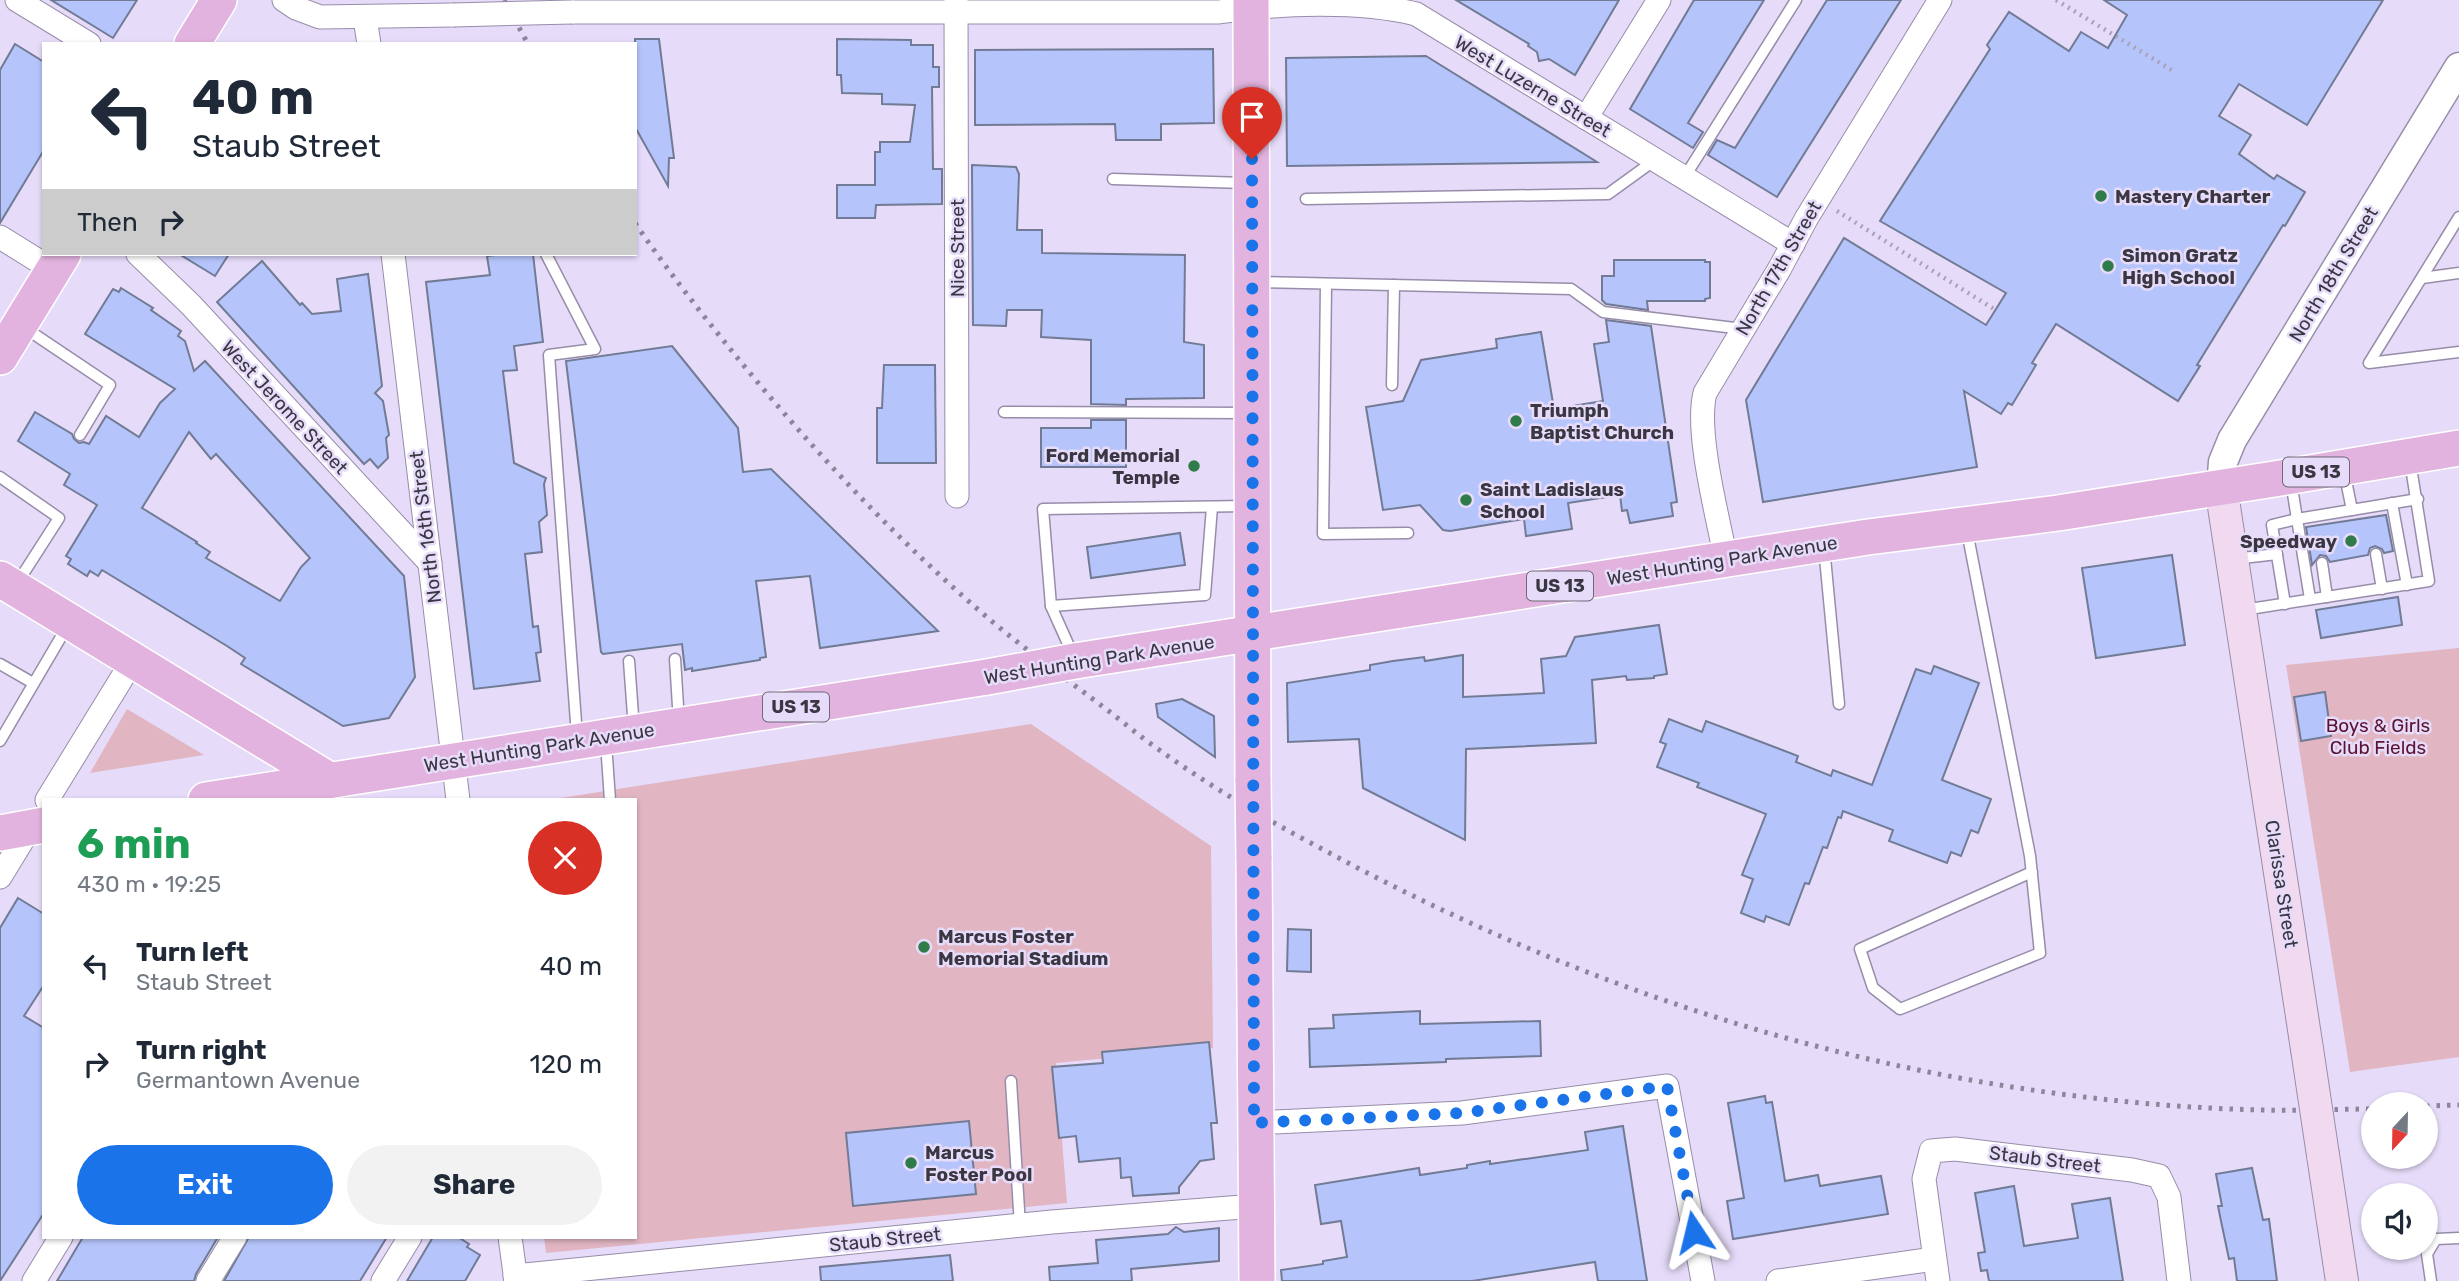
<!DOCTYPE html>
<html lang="en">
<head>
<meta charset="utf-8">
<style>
  :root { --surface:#fff; --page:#f2f2f3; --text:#1f2937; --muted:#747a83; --accent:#1a73e8 }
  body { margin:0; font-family:Rubik,sans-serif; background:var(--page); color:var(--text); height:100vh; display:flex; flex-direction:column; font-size:26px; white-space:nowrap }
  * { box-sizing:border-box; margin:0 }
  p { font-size:23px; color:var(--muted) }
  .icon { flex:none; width:38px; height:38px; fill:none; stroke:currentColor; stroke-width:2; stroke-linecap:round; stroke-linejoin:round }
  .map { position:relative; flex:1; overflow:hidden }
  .drawer { position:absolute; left:42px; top:798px; width:595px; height:441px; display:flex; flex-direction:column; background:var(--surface); border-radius:0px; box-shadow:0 2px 5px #0004 }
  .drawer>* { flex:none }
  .hud { position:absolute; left:42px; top:42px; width:595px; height:214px; border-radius:0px; box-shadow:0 2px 5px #0004; background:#fff; color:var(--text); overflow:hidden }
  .needle { width:46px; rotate:202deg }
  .tools { position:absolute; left:2361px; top:1092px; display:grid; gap:14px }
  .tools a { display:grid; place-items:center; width:77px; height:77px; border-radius:50%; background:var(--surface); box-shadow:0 2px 5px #0004; font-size:35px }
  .pin { position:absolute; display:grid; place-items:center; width:60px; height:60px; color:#fff; margin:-72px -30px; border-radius:50% 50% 50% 0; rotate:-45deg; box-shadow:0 0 7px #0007 }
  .pin .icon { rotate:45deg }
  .me { position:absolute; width:77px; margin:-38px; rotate:350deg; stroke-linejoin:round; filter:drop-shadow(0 0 5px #0008) }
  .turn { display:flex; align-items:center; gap:24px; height:147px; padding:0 35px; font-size:32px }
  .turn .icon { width:91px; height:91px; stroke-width:2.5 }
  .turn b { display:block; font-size:49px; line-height:60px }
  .then { display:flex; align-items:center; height:66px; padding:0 35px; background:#0003; gap:14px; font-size:26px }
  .round { display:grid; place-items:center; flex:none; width:74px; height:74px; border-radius:37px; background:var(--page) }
  .overview { display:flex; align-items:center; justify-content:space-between; height:119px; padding:0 35px }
  h1 { font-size:42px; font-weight:700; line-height:52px; color:#1e9e55 }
  .cta { display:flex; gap:14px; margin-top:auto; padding:14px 35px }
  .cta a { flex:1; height:80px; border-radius:42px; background:var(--accent); color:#fff; font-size:28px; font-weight:700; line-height:80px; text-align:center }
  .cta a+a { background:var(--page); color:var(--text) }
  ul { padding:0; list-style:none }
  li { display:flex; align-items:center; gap:21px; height:98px; padding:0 35px }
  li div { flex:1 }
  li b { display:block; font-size:26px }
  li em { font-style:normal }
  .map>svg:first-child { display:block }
  .green { fill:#e1b6c2 }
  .building { fill:#b5c5fb; stroke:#727b95; stroke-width:2; fill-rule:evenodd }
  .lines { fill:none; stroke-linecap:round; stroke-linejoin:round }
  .service-casing { stroke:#978da9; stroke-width:13 }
  .minor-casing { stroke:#978da9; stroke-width:25 }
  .tertiary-casing { stroke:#978da9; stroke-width:31 }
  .secondary-casing { stroke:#978da9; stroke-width:34 }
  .primary-casing { stroke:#fff; stroke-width:38 }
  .path { stroke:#a9a1b8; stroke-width:4.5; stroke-dasharray:2 5; stroke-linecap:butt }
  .service { stroke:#fff; stroke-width:10 }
  .minor { stroke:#fff; stroke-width:23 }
  .tertiary { stroke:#fff; stroke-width:28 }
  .secondary { stroke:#f1d9ef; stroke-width:32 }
  .primary { stroke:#e3b3df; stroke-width:35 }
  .rail { stroke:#8d869a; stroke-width:5; stroke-dasharray:3.5 7; stroke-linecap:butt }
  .minor-bridge-casing { stroke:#978da9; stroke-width:25; stroke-linecap:butt }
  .secondary-bridge-casing { stroke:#978da9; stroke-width:34; stroke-linecap:butt }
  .primary-bridge-casing { stroke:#fff; stroke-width:38; stroke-linecap:butt }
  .minor-bridge { stroke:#fff; stroke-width:23 }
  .secondary-bridge { stroke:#f1d9ef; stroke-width:32 }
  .primary-bridge { stroke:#e3b3df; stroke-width:35 }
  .route { stroke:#1a73e8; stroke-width:12; stroke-dasharray:0 21.6 }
  .poi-dot { fill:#2f7b49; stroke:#e6dcfa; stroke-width:2.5 }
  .labels { text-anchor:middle; stroke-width:5; stroke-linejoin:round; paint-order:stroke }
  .shield { fill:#e6dcfa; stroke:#6e6879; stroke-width:2 }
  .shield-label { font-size:18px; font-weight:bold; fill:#3a3642 }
  .street-label { font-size:19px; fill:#3a3642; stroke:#e6dcfa }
  .poi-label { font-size:19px; font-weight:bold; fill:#3a3642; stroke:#e6dcfa; text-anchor:start }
  .park-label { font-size:19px; fill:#5d1432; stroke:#e6dcfa }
</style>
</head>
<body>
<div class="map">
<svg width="2459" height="1281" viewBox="0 0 2459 1281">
  <rect width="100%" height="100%" fill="#e6dcfa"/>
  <g class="green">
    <polygon points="2459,648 2459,1057 2350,1072 2286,665"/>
    <polygon points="127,709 204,755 90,773"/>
    <polygon points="1031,724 1211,846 1213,1048 1056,1063 1067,1203 546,1253 544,1237 635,1237 635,800 548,800"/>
  </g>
  <g class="building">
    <polygon points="51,0 137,0 113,38"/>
    <polygon points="1456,0 1619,0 1575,75 1549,59 1539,61 1537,52 1528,46 1529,44"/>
    <polygon points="1694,0 1764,0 1688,123 1703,132 1693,148 1630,109"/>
    <polygon points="1827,0 1901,0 1777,197 1708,155 1717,140 1735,148"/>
    <polygon points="2104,0 2383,0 2307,125 2239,84 2219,116 2251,135 2239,154 2274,179 2277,175 2305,192 2285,226 2283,225 2197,365 2200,366 2178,401 2056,324 2032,363 2036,365 2012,405 2008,403 2001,414 1964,391 1977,467 1763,502 1746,400 1844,238 1986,325 2006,293 1880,221 1990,49 1987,45 2009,12 2069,51 2081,32 2108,48 2127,15"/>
    <polygon points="635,39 659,39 674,158 669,158 668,186 635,127"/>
    <polygon points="837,39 911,40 911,45 933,45 933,67 939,67 939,87 932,87 933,169 942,169 942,204 876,205 875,218 837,218 837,185 875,185 875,152 880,152 880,142 910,142 915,105 882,104 882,94 842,93 841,75 837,75"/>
    <polygon points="15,44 44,62 44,150 0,223 0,70"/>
    <polygon points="1213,49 1214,123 1161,124 1161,140 1116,140 1115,124 975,125 975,50"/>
    <polygon points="1426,56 1597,162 1287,166 1286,58"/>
    <polygon points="972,165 1016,167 1019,174 1017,230 1042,230 1042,253 1185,255 1184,342 1204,345 1204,398 1126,399 1126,405 1091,404 1091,340 1041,337 1042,310 1007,310 1006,326 973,325"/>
    <polygon points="179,254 229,254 215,276"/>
    <polygon points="504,254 533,254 543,342 514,346 517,370 503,371 514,463 546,478 544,484 547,515 539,522 542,552 525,554 533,627 538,626 541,652 536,653 540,681 474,689 426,282 490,275 487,256"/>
    <polygon points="1614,260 1705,260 1705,262 1710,262 1710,298 1705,299 1705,301 1647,301 1648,310 1606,304 1602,300 1602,276 1614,276"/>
    <polygon points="262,261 300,305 302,303 312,314 341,311 337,279 368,274 382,386 375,393 383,401 389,435 386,438 388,458 378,468 370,459 364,464 217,302"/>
    <path d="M121,288L153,308L151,310L181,331L178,336L185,341L194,371L205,361L404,576L415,677L389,718L343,726L241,664L245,658L227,646L102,570L98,576L90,571L87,576L68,564L71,559L66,556L97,505L64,485L70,474L18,441L35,412L72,434L74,439L79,443L84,442L89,444L106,416L139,437L160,403L175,389L85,334L113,289L119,292ZM189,432L211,459L216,454L310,558L301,567L280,601L206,558L210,552L196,543L197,542L142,508Z"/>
    <polygon points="1606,320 1651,326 1677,502 1671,503 1673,516 1630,523 1627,510 1622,511 1620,495 1568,503 1572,529 1526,536 1524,519 1450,531 1443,530 1420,505 1383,510 1366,407 1403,401 1421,360 1497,348 1496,339 1541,332 1554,409 1603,401 1594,344 1609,342"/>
    <polygon points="672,346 738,428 743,472 771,469 938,631 820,648 810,576 756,581 766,657 760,658 760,660 692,671 692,668 685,670 682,644 603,654 601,652 566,361"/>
    <polygon points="884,365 935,365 936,463 877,463 877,408 882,408"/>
    <polygon points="1091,420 1126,420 1126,467 1041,467 1041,428 1091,428"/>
    <polygon points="2386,515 2393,551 2384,553 2382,549 2375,546 2370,548 2368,555 2330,562 2326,556 2320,555 2312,565 2306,527"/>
    <polygon points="1180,533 1185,565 1091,578 1087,547"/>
    <polygon points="2172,555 2185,645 2096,658 2082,568"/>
    <polygon points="2398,597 2402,625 2321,638 2316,610"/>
    <polygon points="1659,625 1667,674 1654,676 1654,678 1627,680 1626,676 1592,680 1596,743 1466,749 1465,840 1363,788 1359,739 1288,742 1287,683 1370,670 1370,665 1393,661 1424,657 1425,661 1463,655 1463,697 1544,693 1541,659 1566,656 1575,637"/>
    <polygon points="1934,666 1979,683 1942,780 1991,799 1978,833 1971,830 1961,856 1951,852 1947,863 1889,841 1893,830 1843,811 1841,818 1838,817 1827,848 1823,847 1809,884 1805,883 1789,925 1766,916 1764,922 1741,913 1753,879 1742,875 1766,814 1697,787 1699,783 1657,767 1666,744 1660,742 1669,719 1702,732 1706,721 1798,756 1796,762 1831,776 1833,770 1872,785 1916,669 1931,674"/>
    <polygon points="2325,692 2331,736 2301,741 2294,697"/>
    <polygon points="1182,699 1214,716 1215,757 1158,717 1156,704"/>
    <polygon points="18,898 44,914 44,985 24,1016 44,1028 44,1213 0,1281 0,928"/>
    <polygon points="1288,929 1311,930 1311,972 1287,971"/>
    <polygon points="1420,1011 1420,1024 1540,1021 1541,1056 1446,1059 1446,1062 1310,1067 1309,1029 1334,1028 1333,1015"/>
    <polygon points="1209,1042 1217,1123 1211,1123 1214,1159 1200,1161 1179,1187 1179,1193 1133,1196 1131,1177 1121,1178 1120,1158 1079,1162 1076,1136 1059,1138 1052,1067 1103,1063 1102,1052"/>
    <polygon points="1765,1096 1766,1103 1772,1102 1785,1181 1818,1175 1820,1186 1881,1176 1888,1214 1733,1239 1727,1201 1744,1198 1728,1103"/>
    <polygon points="969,1121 976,1194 853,1206 846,1133"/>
    <polygon points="1623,1126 1647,1281 1598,1281 1595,1262 1472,1281 1282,1281 1281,1270 1323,1264 1323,1261 1347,1257 1341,1221 1321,1224 1315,1185 1419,1168 1420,1175 1467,1168 1467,1165 1490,1161 1490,1164 1588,1150 1585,1132"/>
    <polygon points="2252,1168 2263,1220 2269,1219 2277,1281 2237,1281 2234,1258 2229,1259 2221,1221 2218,1206 2222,1206 2216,1174"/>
    <polygon points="2014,1186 2024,1246 2078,1238 2072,1204 2110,1198 2123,1281 1989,1281 1987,1270 1981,1271 1978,1253 1985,1252 1975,1193"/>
    <polygon points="1176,1227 1184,1232 1219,1228 1219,1261 1131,1269 1132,1281 1050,1281 1049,1267 1098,1263 1096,1240 1168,1234"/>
    <polygon points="83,1237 218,1237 196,1274 194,1281 57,1281"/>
    <polygon points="249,1237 387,1237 360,1281 224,1281"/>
    <polygon points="433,1237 458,1237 469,1244 467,1247 480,1255 465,1281 407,1281"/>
    <polygon points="950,1255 953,1281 821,1281 820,1267"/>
  </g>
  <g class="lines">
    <g class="service-casing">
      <g id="service">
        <polyline points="1684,178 1796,0"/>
        <polyline points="1113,179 1245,183"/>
        <polyline points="1306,199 1608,194 1655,160"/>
        <polyline points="2459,217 2369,363 2459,352"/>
        <polyline points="546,254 595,349 549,355 577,736"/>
        <polyline points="2422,278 2459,273"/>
        <polyline points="1255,282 1571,289 1603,312 1743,329"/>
        <polyline points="1326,284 1323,534 1408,533"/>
        <polyline points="22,326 110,385 80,435"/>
        <polyline points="1392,385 1394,285"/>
        <polyline points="1004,412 1246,413"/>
        <polyline points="2344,471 2352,510"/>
        <polyline points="0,477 59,518 16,585"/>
        <polyline points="2392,503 2407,585"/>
        <polyline points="1967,531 2030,856 2040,953 1900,1009 1873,988 1860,949 2032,872"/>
        <polyline points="1824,547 1839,704"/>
        <polyline points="2376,554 2382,589"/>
        <polyline points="2234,559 2277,554"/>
        <polyline points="2322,563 2327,597"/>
        <polyline points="2310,599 2297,519 2418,499"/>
        <polyline points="2285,604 2272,525 2297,519 2291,481"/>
        <polyline points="1051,606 1205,595 1212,507"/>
        <polyline points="2243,610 2429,581 2410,461"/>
        <polyline points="1073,655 1051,606 1043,509 1247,506"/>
        <polyline points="675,659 679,722"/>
        <polyline points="629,661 634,729"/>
        <polyline points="0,664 33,683"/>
        <polyline points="0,741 68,625"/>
        <polyline points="606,743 610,800"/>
        <polyline points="1011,1081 1020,1226"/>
        <polyline points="2431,1281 2427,1254 2436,1239 2459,1238"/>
      </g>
    </g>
    <g class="minor-casing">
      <g id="minor">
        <polyline points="17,0 89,44"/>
        <polyline points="284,0 296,8 320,17 453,15"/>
        <polyline points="956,0 957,496"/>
        <path d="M572,12H1219C1279,3 1359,0 1416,14L1793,244"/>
        <polyline points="365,18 369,44"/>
        <polyline points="1586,118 1659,0"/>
        <polyline points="0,237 53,270"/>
        <polyline points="138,254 191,305 430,563"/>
        <polyline points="393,254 458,800"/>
        <path d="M1726,560C1718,517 1695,432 1705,393L1780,268L1806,219L1940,0"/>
        <polyline points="47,800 133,660"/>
        <polyline points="0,877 33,823"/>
        <polyline points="1254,1123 1462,1113 1667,1086 1703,1281"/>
        <polyline points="510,1237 516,1281"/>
        <polyline points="515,1276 1052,1222 1255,1206"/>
        <polyline points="34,1281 61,1237"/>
        <polyline points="208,1281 235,1237"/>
        <polyline points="383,1281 410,1237"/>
        <polyline points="1778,1281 1934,1259"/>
        <polyline points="1938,1281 1924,1179 1931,1151 1955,1149 2132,1170 2159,1176 2169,1197 2179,1281"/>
      </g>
    </g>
    <g class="tertiary-casing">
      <polyline id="tertiary" points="2221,487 2223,462 2232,440 2459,67"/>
    </g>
    <g class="secondary-casing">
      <g id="secondary">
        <polyline points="2221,487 2307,1049"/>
        <polyline points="2323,1155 2342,1281"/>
      </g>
    </g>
    <g class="primary-casing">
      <g id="primary">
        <polyline points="1251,0 1253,781"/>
        <polyline points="192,44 219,0"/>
        <polyline points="0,357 63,254"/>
        <polyline points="0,579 329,780"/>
        <polyline points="1075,661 1868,537 2058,513 2268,480 2459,448"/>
        <polyline points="206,800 987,677"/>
        <polyline points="0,833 44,825"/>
        <polyline points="1254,856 1257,1281"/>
      </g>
    </g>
    <g class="path">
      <polyline points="2056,0 2175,72"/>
      <polyline points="1837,211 1994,309"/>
    </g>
    <use href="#service" class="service"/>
    <use href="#minor" class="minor"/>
    <use href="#tertiary" class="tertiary"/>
    <use href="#secondary" class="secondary"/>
    <use href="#primary" class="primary"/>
    <g class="rail">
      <polyline points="504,0 528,44"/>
      <path d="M635,223C668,271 704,317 740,361C814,451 893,536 981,612C1019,645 1061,675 1102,706C1121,720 1139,736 1158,749C1211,787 1267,820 1324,850C1501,946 1689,1019 1886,1063C2006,1090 2137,1107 2261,1110C2298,1111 2336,1109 2373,1109"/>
      <polyline points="2426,1106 2459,1105"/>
    </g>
    <g class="minor-bridge-casing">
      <polyline id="minor-bridge" points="453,15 572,12"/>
    </g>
    <g class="secondary-bridge-casing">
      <polyline id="secondary-bridge" points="2307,1049 2323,1155"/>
    </g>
    <g class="primary-bridge-casing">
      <g id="primary-bridge">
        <polyline points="987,677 1075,661"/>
        <polyline points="1253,781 1254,856"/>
      </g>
    </g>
    <use href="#minor-bridge" class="minor-bridge"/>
    <use href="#secondary-bridge" class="secondary-bridge"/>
    <use href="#primary-bridge" class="primary-bridge"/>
  </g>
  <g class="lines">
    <polyline class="route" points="1252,159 1254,1123 1462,1113 1667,1086 1694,1232"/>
  </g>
  <g class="poi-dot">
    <circle cx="2101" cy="196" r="7"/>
    <circle cx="2108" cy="266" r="7"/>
    <circle cx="1516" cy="421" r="7"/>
    <circle cx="1194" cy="466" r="7"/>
    <circle cx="1466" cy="500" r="7"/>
    <circle cx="2351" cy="541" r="7"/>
    <circle cx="924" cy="947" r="7"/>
    <circle cx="911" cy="1163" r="7"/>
  </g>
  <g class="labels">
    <g class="shield">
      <rect x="2283" y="457.5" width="66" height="29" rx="5"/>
      <rect x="1527" y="571.5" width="66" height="29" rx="5"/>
      <rect x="763" y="692.5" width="66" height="29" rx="5"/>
    </g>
    <g class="shield-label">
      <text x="2316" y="478">US 13</text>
      <text x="1560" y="592">US 13</text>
      <text x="796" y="713">US 13</text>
    </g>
    <g class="street-label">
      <text transform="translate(1533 86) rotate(31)" y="7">West Luzerne Street</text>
      <text transform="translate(957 248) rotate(-90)" y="7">Nice Street</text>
      <text transform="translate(1778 268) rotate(-60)" y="7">North 17th Street</text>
      <text transform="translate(2333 274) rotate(-59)" y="7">North 18th Street</text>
      <text transform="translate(285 407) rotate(47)" y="7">West Jerome Street</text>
      <text transform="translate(425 527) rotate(-97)" y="7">North 16th Street</text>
      <text transform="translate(1722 560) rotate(-9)" y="7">West Hunting Park Avenue</text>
      <text transform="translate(1099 659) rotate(-9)" y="7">West Hunting Park Avenue</text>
      <text transform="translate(539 747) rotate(-9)" y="7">West Hunting Park Avenue</text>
      <text transform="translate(2282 884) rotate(81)" y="7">Clarissa Street</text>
      <text transform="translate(2045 1159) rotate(7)" y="7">Staub Street</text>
      <text transform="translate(885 1239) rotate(-6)" y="7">Staub Street</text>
    </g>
    <g class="poi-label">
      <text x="2115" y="203">Mastery Charter</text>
      <text x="2122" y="262">Simon Gratz<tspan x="2122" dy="22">High School</tspan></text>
      <text x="1530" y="417">Triumph<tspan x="1530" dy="22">Baptist Church</tspan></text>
      <text x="1180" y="462" text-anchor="end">Ford Memorial<tspan x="1180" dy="22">Temple</tspan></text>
      <text x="1480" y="496">Saint Ladislaus<tspan x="1480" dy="22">School</tspan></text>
      <text x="2337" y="548" text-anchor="end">Speedway</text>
      <text x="938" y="943">Marcus Foster<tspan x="938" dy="22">Memorial Stadium</tspan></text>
      <text x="925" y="1159">Marcus<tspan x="925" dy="22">Foster Pool</tspan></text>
    </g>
    <g class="park-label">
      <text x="2378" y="732">Boys &amp; Girls<tspan x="2378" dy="22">Club Fields</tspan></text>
    </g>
  </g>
</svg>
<div class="tools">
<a><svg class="needle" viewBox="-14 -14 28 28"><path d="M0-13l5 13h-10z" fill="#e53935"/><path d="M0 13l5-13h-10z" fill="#747a83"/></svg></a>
<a><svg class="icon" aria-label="sound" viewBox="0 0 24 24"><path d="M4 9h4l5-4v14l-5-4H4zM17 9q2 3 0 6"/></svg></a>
</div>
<div class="pin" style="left:1252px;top:159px;background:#d93025"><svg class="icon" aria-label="arrive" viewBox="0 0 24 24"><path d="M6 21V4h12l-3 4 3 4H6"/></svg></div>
<svg class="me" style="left:1694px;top:1232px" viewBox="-20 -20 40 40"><path d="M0-17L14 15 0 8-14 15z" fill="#1a73e8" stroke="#fff" stroke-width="4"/></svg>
<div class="hud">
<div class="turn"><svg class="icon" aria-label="left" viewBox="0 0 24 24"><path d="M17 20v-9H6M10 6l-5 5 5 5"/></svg><div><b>40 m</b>Staub Street</div></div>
<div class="then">Then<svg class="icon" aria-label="right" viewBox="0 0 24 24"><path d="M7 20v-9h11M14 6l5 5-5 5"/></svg></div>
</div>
<section class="drawer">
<div class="overview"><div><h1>6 min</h1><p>430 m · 19:25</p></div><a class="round" style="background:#d93025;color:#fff"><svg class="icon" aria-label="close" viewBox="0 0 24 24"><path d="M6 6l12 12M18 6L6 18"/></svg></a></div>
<ul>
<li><svg class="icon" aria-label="left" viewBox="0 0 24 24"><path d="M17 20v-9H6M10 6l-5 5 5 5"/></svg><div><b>Turn left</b><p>Staub Street</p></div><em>40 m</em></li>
<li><svg class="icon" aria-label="right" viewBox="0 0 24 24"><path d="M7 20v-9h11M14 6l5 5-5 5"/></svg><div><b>Turn right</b><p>Germantown Avenue</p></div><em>120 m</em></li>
</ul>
<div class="cta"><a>Exit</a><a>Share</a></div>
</section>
</div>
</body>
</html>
